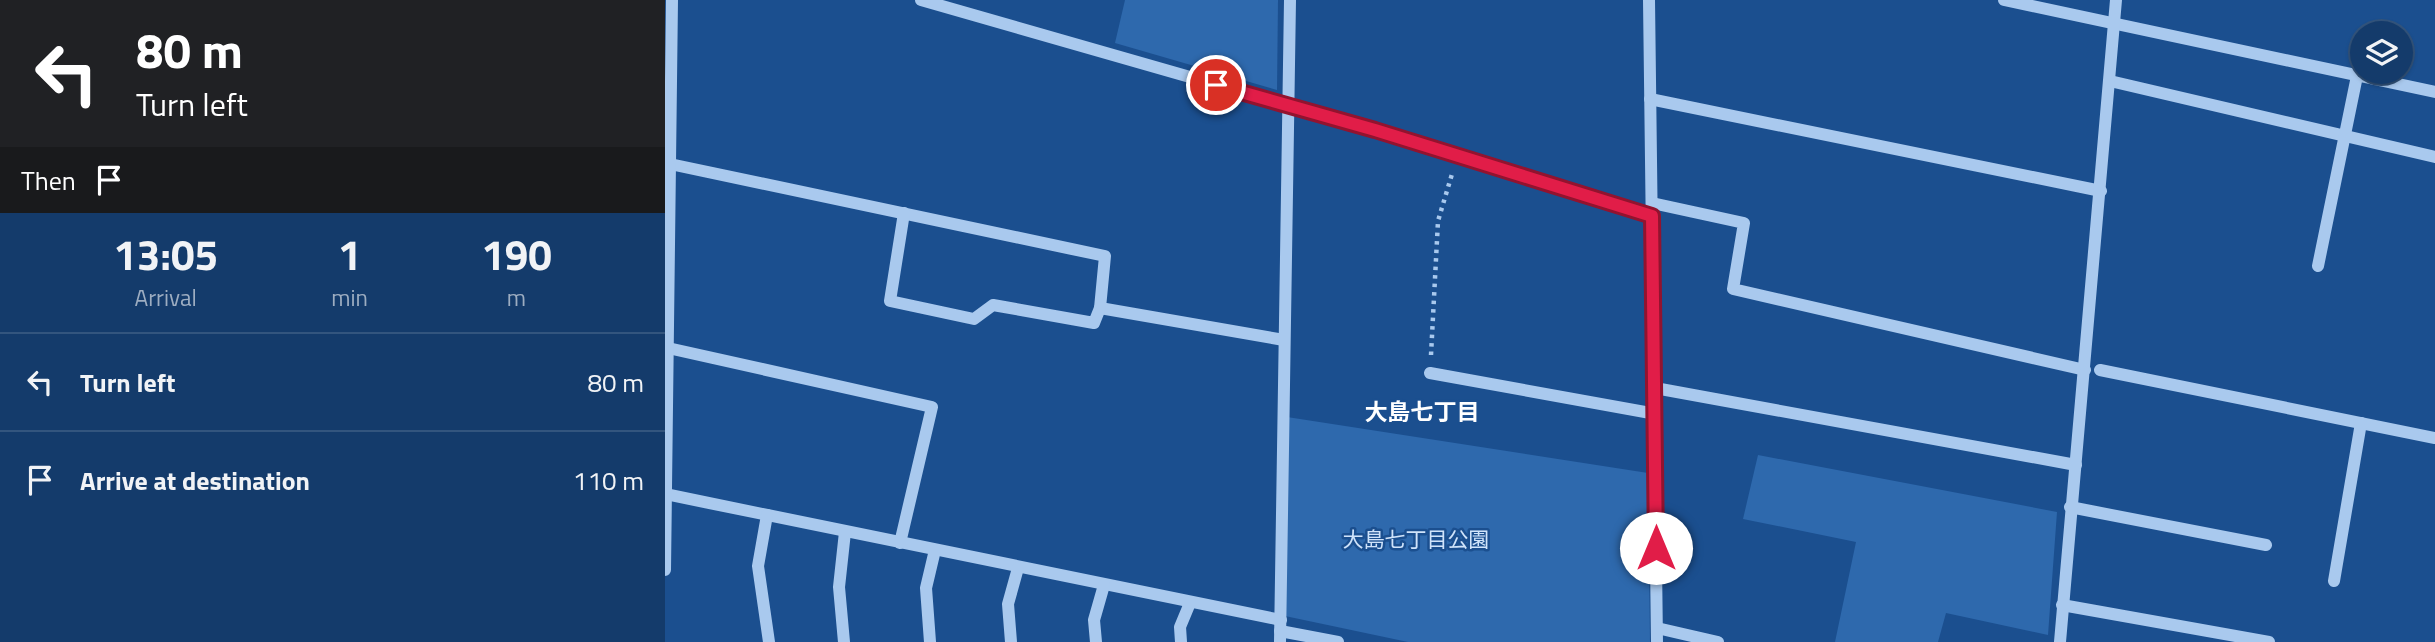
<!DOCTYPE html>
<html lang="en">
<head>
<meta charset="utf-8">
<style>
  :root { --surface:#143b6b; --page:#214673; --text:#f1f3f6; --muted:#9dadc1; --line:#33557e }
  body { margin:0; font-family:"Titillium Web","Noto Sans JP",sans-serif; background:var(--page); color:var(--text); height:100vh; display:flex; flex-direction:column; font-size:26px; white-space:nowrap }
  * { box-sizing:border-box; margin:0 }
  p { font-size:23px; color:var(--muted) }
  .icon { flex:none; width:38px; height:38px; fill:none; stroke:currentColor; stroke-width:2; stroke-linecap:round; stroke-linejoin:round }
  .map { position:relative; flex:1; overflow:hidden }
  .drawer { display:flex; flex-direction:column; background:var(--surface); width:665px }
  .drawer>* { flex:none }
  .banner { background:#202124; color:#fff; overflow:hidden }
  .fabs { position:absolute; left:1685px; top:21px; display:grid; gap:14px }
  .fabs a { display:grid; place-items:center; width:63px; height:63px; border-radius:50%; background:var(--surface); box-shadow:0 2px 5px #0004,0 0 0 2px var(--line); font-size:35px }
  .pin { position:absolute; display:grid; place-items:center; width:60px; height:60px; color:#fff; margin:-30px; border:4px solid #fff; border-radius:50%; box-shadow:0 2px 7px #0007 }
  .me { position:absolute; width:77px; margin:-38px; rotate:0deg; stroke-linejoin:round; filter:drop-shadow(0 0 5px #0008) }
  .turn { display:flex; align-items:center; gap:24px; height:147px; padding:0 21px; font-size:32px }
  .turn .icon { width:91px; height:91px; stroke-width:2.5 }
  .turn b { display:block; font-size:49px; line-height:60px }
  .then { display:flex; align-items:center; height:66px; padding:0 21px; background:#0003; gap:14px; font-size:26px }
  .eta { display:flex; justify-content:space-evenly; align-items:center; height:119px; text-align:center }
  .eta b { font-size:42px; font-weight:700; line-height:49px }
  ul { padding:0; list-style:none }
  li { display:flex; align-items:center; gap:21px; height:98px; padding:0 21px; border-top:2px solid var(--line) }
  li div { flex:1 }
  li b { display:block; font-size:26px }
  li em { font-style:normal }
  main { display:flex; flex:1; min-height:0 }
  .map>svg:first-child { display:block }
  .green { fill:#2e69ad }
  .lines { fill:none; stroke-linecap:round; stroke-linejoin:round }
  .path { stroke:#a9c9ee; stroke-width:4.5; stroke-dasharray:3.5 5; stroke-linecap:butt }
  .minor { stroke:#a9c9ee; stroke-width:12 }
  .route-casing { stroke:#92132f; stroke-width:18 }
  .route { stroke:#e11d48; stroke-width:12 }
  .labels { text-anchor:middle; stroke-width:5; stroke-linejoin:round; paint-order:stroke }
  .park-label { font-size:21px; fill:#cfe3fa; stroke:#1b4f8f }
  .neighbourhood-label { font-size:23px; font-weight:bold; fill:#fff; stroke:#1b4f8f }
</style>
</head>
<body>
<main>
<section class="drawer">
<div class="banner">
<div class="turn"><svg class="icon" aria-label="left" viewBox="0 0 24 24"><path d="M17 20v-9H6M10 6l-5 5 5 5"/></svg><div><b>80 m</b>Turn left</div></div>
<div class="then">Then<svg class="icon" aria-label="arrive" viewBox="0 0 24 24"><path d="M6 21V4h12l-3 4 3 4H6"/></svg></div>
</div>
<div class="eta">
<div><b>13:05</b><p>Arrival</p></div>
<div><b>1</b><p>min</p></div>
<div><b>190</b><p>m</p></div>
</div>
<ul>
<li><svg class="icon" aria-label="left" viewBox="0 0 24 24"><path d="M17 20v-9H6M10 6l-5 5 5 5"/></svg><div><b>Turn left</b></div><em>80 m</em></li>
<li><svg class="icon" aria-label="arrive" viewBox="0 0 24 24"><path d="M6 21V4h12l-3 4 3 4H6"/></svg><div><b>Arrive at destination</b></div><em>110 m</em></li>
</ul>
</section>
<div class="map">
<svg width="1770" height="642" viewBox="0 0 1770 642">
  <rect width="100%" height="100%" fill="#1b4f8f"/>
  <g class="green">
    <polygon points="460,0 613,0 612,90 450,43"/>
    <polygon points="622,417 983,473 985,642 743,642 620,616"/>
    <polygon points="1093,455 1392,512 1383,635 1281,613 1273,642 1170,642 1191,542 1078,519"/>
  </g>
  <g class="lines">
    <polyline class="path" points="766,355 773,221 787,174"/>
    <g class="minor">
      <polyline points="256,0 710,130 987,216"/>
      <polyline points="984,0 992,642"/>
      <polyline points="1339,0 1770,92"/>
      <polyline points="1445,81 1770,157"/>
      <polyline points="985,99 1436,191"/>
      <polyline points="5,164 440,256 435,308 619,340"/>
      <polyline points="987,203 1079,223 1068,289 1420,370"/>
      <polyline points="239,213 225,301 309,319 328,305 429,323 435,308"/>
      <polyline points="1653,266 1692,76"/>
      <polyline points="3,348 267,407 235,543"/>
      <polyline points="1435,370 1770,438"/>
      <polyline points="765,373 991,414"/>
      <polyline points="990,388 1411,465"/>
      <polyline points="0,494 616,620"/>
      <polyline points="1405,507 1601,545"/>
      <polyline points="102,515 93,566 104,642"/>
      <polyline points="0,570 7,0"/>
      <polyline points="1669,581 1696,423"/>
      <polyline points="1397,605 1604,642"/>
      <polyline points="992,628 1053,642"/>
      <polyline points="615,631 673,642"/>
      <polyline points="179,642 174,587 180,532"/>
      <polyline points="265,642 261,588 270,550"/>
      <polyline points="346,642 343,604 353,568"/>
      <polyline points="431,642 429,620 439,585"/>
      <polyline points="516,642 515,627 525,603"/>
      <polyline points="615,642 625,0"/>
      <polyline points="1395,642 1451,0"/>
    </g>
  </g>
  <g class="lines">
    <g class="route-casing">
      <polyline id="route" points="551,85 710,130 987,216 991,548"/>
    </g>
    <use href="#route" class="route"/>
  </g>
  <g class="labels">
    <g class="park-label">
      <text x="751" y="547">大島七丁目公園</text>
    </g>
    <g class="neighbourhood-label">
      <text x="757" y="420">大島七丁目</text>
    </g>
  </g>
</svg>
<div class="fabs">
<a><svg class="icon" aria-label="layers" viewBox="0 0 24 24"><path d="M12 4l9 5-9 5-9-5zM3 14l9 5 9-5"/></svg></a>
</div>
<div class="pin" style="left:551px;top:85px;background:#d93025"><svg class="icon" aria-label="arrive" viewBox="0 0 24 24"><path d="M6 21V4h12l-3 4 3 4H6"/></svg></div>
<svg class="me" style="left:991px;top:548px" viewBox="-20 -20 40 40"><circle r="19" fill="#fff"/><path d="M0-13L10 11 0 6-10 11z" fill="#e11d48"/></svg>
</div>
</main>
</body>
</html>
